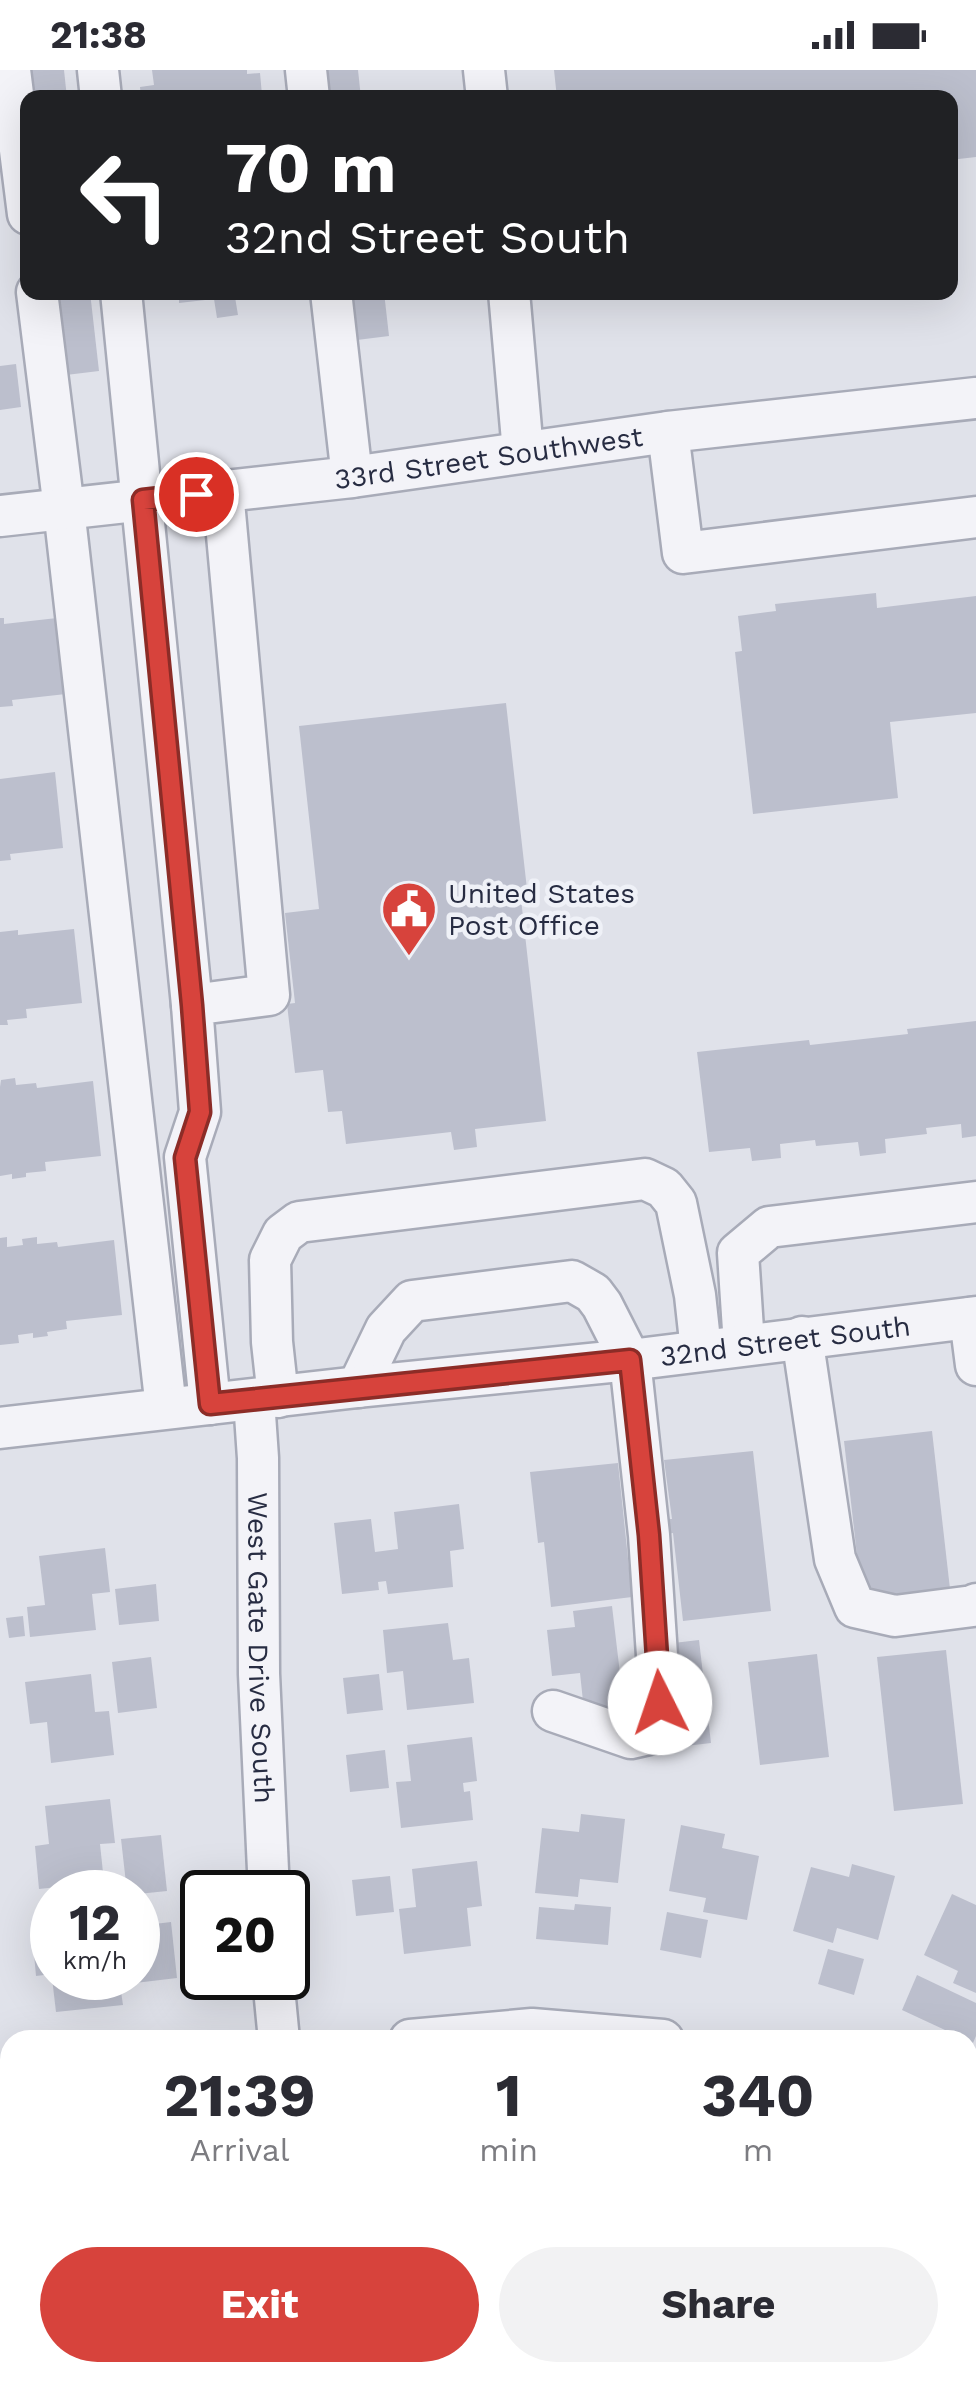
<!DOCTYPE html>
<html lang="en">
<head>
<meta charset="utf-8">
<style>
  :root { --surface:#fff; --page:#f2f2f3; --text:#2b2b33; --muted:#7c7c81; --accent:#d7433c }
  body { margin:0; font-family:"Work Sans",sans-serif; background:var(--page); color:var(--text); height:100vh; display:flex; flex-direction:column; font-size:38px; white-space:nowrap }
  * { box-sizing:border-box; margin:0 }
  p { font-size:32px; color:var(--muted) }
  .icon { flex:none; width:55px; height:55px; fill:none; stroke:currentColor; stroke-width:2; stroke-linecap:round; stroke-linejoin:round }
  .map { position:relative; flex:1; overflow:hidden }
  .drawer { position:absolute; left:0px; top:1960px; width:978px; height:352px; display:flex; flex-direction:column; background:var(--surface); border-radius:30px 30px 0 0; box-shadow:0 10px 40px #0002 }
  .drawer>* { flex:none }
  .top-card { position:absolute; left:20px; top:20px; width:938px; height:210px; border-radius:20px; box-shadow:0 10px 40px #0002; background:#202124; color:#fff; overflow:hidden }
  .speed { position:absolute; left:30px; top:1800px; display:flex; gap:20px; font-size:50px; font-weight:700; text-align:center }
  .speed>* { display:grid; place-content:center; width:130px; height:130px; border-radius:50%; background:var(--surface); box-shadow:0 10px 40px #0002; line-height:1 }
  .speed small { font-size:25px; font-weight:400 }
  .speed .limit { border:5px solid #111; border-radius:15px; background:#fff; color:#111 }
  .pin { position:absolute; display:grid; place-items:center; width:85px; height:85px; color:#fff; margin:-42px; border:5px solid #fff; border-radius:50%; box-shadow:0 2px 10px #0007 }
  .me { position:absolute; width:110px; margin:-55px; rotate:356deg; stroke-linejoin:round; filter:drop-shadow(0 0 8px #0008) }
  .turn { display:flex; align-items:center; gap:35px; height:210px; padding:0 40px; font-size:45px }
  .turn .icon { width:130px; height:130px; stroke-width:2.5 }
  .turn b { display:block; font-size:70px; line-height:85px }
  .eta { display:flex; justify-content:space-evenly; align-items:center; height:170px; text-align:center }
  .eta b { font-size:60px; font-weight:700; line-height:70px }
  .button { display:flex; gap:20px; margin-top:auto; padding:20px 40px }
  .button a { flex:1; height:115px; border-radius:60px; background:var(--accent); color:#fff; font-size:40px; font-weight:700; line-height:115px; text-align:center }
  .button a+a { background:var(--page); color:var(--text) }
  .status { display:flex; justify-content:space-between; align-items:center; height:70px; padding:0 50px; background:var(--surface); direction:ltr }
  .status svg { height:28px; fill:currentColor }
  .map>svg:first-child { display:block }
  .building { fill:#bcbfcd }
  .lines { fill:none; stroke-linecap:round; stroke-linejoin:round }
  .minor-casing { stroke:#a8abb8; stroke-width:45 }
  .minor { stroke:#f3f3f8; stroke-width:40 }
  .route-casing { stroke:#8c2c27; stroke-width:25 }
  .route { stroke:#d7433c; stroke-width:18 }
  .labels { text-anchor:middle; stroke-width:9; stroke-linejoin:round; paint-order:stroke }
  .street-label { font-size:28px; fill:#272c42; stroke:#eff1f7 }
  .poi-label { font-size:28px; fill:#272c42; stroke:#eff1f7; text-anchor:start }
</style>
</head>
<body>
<div class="status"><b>21:38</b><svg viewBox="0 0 49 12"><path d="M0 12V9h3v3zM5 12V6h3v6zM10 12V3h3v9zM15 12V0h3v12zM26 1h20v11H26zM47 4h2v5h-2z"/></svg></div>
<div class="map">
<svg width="976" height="2311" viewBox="0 0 976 2311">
  <rect width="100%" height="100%" fill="#e0e2ea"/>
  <g class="building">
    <polygon points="31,0 64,0 67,28 34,28"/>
    <polygon points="152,0 247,0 247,4 260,3 262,25 250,26 250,28 141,28 140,17 154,15"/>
    <polygon points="326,0 358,0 361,28 329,28"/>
    <polygon points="554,0 976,0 976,87 950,90 950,28 557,28"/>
    <polygon points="56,222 90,222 99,301 66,305"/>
    <polygon points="169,222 251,222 252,225 235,227 238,245 217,248 214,229 179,233 179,228 170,229"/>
    <polygon points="352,222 384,222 389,266 357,270"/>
    <polygon points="16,294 21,337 0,340 0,296"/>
    <polygon points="876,523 877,538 976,526 976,643 890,652 898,728 753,744 735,582 742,581 738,546 776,541 775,534"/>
    <polygon points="0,548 4,548 4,554 57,548 66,624 12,630 13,636 0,637"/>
    <polygon points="506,633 528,828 521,829 546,1051 475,1059 477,1077 454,1080 451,1062 346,1074 342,1041 328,1042 323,1000 295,1003 287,934 295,933 285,843 319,839 299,656"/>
    <polygon points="55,702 63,778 10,784 11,790 0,791 0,709"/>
    <polygon points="74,859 82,933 26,939 27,948 7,950 8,955 0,955 0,862 18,860 18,865"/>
    <polygon points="976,951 976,1066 962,1068 961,1054 926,1058 927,1064 885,1069 886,1083 860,1086 858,1072 816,1076 815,1070 780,1074 781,1088 752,1091 750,1078 709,1082 697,982 809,970 810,975 908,964 907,959"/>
    <polygon points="15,1008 16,1015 36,1013 37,1018 93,1011 101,1086 45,1092 46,1101 26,1103 26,1107 12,1109 12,1104 0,1106 0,1017 1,1010"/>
    <polygon points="7,1167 7,1177 23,1175 22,1169 37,1167 37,1174 57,1172 58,1177 114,1170 122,1245 66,1251 67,1259 47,1262 48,1266 33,1268 33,1263 18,1265 19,1273 0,1275 0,1168"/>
    <polygon points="932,1361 950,1519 862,1529 844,1371"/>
    <polygon points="753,1381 771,1541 683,1551 673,1463 666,1464 665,1449 672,1449 664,1390"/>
    <polygon points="618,1393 632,1527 551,1537 544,1472 538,1473 530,1402"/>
    <polygon points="459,1434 464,1479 450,1481 453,1517 388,1524 386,1511 378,1512 379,1520 342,1524 334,1453 371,1449 375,1482 398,1479 394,1442"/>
    <polygon points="105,1478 110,1522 92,1524 96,1560 30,1567 27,1537 45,1535 39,1486"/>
    <polygon points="156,1514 159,1551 119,1555 115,1519"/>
    <polygon points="612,1536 625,1646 585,1650 580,1603 552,1606 547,1560 575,1557 573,1541"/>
    <polygon points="23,1546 25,1566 9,1568 6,1548"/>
    <polygon points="448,1553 453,1590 469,1588 474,1633 407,1640 403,1601 387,1603 383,1560"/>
    <polygon points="699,1570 711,1673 677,1677 665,1574"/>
    <polygon points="946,1580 963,1734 894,1741 877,1587"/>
    <polygon points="817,1584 829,1687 760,1695 748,1592"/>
    <polygon points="151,1587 157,1638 118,1643 112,1592"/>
    <polygon points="91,1604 95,1642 109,1641 114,1685 51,1693 47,1652 30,1654 25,1612"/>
    <polygon points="379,1604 383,1640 347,1644 343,1608"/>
    <polygon points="472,1667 477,1711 463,1713 464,1722 470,1721 473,1750 401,1758 396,1712 411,1711 407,1675"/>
    <polygon points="385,1680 389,1718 350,1722 346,1685"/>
    <polygon points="110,1729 115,1773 100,1774 104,1812 39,1819 35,1776 49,1774 45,1736"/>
    <polygon points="581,1744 625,1749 618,1813 580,1809 578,1827 535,1823 542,1758 579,1762"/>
    <polygon points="681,1755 725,1764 722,1778 759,1786 747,1850 703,1842 706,1828 669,1821"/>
    <polygon points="161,1765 167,1821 138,1824 127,1822 121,1769"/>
    <polygon points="477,1791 482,1836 467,1838 471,1876 404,1884 399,1839 416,1837 412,1799"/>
    <polygon points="852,1794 895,1806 878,1870 837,1858 833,1873 793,1861 811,1797 849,1807"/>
    <polygon points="390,1806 394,1842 356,1846 352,1810"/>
    <polygon points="952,1824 976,1835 976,1923 953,1913 958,1901 924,1885"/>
    <polygon points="575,1834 611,1837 608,1875 536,1869 539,1837 574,1840"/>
    <polygon points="667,1842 708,1850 701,1888 660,1880"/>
    <polygon points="171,1852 177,1908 135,1913 134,1908 138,1908 138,1856"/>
    <polygon points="52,1861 52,1904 36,1906 32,1863"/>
    <polygon points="828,1879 864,1889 854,1925 818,1914"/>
    <polygon points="917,1905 976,1933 976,1966 973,1973 902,1940"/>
    <polygon points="52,1908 119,1908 123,1935 56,1942"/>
    <polygon points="155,2302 199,2302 202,2311 157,2311"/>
    <polygon points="468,2302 513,2302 516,2311 471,2311"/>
  </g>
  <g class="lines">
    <g class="minor-casing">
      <g id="minor">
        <polyline points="10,0 28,144"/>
        <polyline points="98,0 101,28"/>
        <polyline points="306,0 309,28"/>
        <polyline points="484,0 487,28"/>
        <polyline points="37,222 64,439 166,1338"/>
        <polyline points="121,222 192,935"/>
        <polyline points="331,222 352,407"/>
        <polyline points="509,222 523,382"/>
        <polyline points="668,362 683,483 976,447"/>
        <path id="s1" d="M0,446L352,407L668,362L976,328"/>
        <polyline points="970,1248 976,1295"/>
        <polyline points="802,1267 835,1489 855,1537 895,1546 973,1536 976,1534"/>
        <polyline points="744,1275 738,1183 769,1157 976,1132"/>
        <polyline points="358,1317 386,1259 412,1231 572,1211 593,1223 602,1235 630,1290 649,1465 662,1661 631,1668 553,1641"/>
        <polyline points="278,1327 272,1272 270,1190 283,1164 299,1152 645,1109 664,1118 676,1133 695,1225 701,1280"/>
        <path id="s2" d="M254,1330L258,1388L259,1604L269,1822"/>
        <polyline points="210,1334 185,1087 200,1042 192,935 269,925 223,421"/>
        <path id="s3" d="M0,1358L358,1317L630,1290L976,1247"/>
        <polyline points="273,1908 279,1970"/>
        <polyline points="410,1970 532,1959 663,1970"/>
        <polyline points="968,2067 976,2072"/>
        <polyline points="0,2095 10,2092"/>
        <polyline points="352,2302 355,2311"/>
      </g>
    </g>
    <use href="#minor" class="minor"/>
  </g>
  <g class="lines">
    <g class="route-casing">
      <polyline id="route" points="196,424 143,430 192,935 200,1042 185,1088 210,1334 630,1290 649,1465 660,1633"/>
    </g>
    <use href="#route" class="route"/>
  </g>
  <defs>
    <g id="civic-pin" transform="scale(2.875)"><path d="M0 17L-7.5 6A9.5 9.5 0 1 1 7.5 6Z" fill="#d7433c" stroke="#eff1f7"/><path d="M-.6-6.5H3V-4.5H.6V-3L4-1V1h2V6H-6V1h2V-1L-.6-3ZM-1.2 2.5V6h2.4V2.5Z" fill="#fff"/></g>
  </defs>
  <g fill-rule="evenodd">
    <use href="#civic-pin" x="409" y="839"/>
  </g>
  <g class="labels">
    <g class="street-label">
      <text dy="10" stroke="none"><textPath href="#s1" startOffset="492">33rd Street Southwest</textPath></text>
      <text dy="10" stroke="none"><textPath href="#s3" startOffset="790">32nd Street South</textPath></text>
      <text dy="10" stroke="none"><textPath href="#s2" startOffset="248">West Gate Drive South</textPath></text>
    </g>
    <g class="poi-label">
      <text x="448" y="833">United States<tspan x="448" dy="32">Post Office</tspan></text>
    </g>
  </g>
</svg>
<div class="speed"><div>12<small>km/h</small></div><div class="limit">20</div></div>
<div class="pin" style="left:196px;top:424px;background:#d93025"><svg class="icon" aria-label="arrive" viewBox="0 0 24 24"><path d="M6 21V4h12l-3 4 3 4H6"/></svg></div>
<svg class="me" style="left:660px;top:1633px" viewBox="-20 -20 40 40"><circle r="19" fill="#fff"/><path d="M0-13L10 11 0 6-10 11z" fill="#d7433c"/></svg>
<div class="top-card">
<div class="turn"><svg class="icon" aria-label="left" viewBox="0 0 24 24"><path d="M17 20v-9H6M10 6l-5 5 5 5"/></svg><div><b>70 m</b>32nd Street South</div></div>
</div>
<section class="drawer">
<div class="eta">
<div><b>21:39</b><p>Arrival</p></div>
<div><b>1</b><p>min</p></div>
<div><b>340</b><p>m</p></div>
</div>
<div class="button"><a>Exit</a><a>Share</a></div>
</section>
</div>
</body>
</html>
